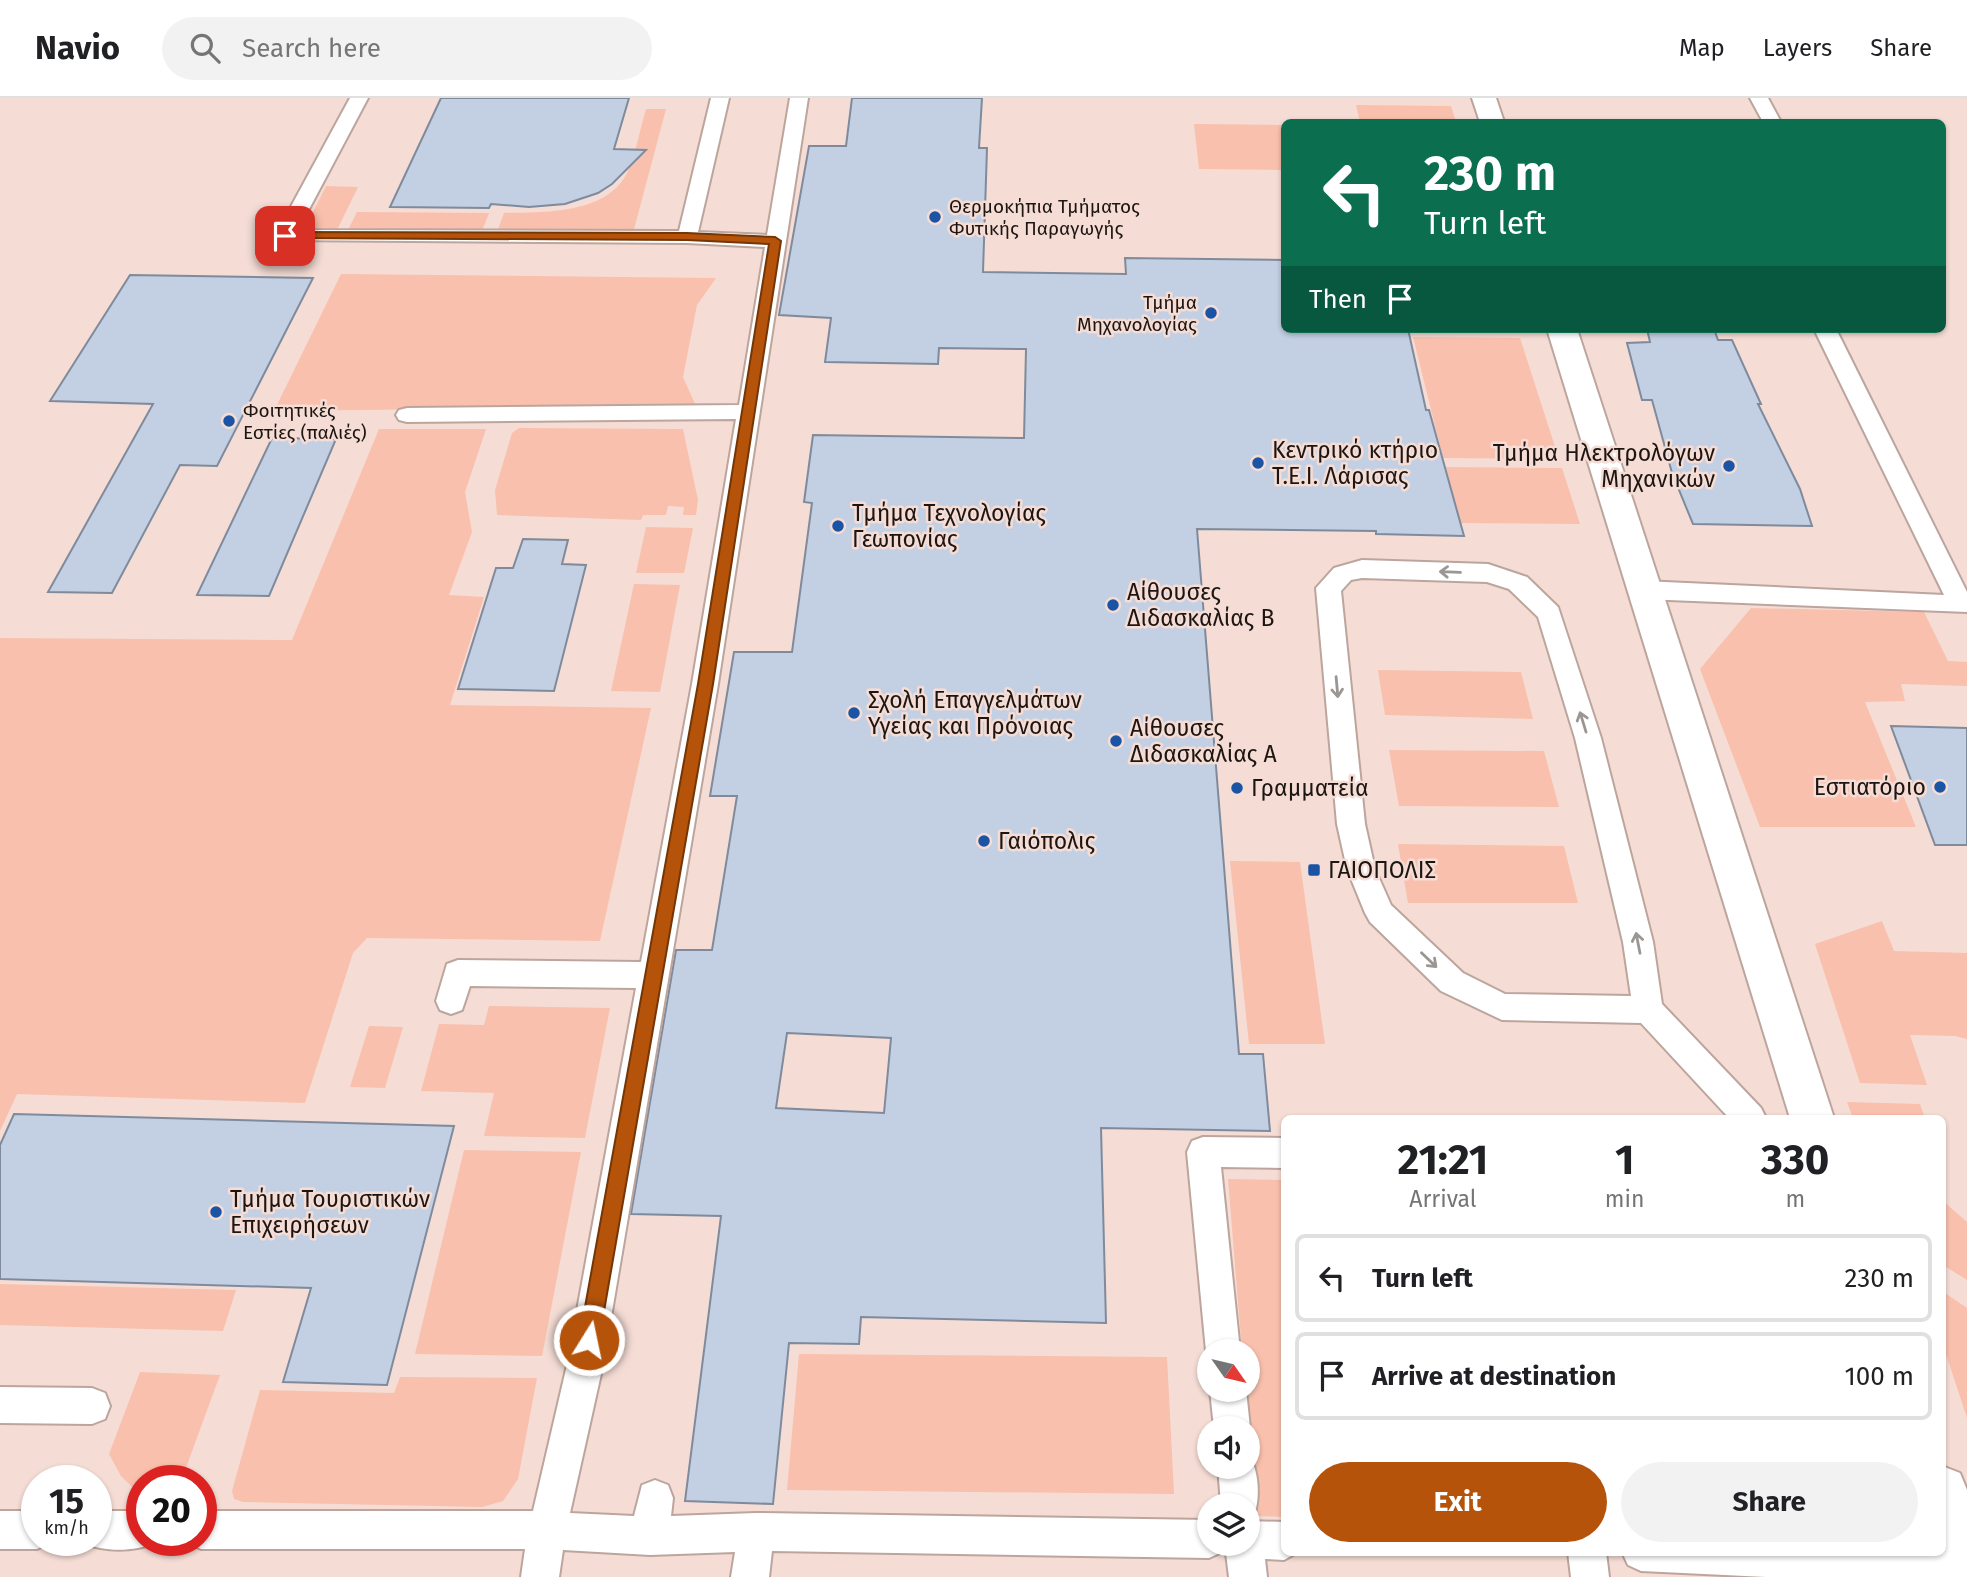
<!DOCTYPE html>
<html lang="en">
<head>
<meta charset="utf-8">
<style>
  :root { --surface:#fff; --page:#f2f2f2; --text:#202124; --muted:#757577; --line:#e0e0e0; --accent:#b45309 }
  body { margin:0; font-family:"Fira Sans",sans-serif; background:var(--page); color:var(--text); height:100vh; display:flex; flex-direction:column; font-size:26px; white-space:nowrap }
  * { box-sizing:border-box; margin:0 }
  p { font-size:23px; color:var(--muted) }
  .icon { flex:none; width:38px; height:38px; fill:none; stroke:currentColor; stroke-width:2; stroke-linecap:round; stroke-linejoin:round }
  .map { position:relative; flex:1; overflow:hidden }
  .panel { position:absolute; left:1281px; top:1017px; width:665px; height:441px; display:flex; flex-direction:column; background:var(--surface); border-radius:10px; box-shadow:0 2px 5px #0004 }
  .panel>* { flex:none }
  .hud { position:absolute; left:1281px; top:21px; width:665px; height:214px; border-radius:10px; box-shadow:0 2px 5px #0004; background:#0b6e4f; color:#fff; overflow:hidden }
  .needle { width:46px; rotate:124deg }
  .controls { position:absolute; left:1197px; top:1241px; display:grid; gap:14px }
  .controls a { display:grid; place-items:center; width:63px; height:63px; border-radius:50%; background:var(--surface); box-shadow:0 2px 5px #0004; font-size:35px }
  .speed { position:absolute; left:21px; top:1367px; display:flex; gap:14px; font-size:35px; font-weight:700; text-align:center }
  .speed>* { display:grid; place-content:center; width:91px; height:91px; border-radius:50%; background:var(--surface); box-shadow:0 2px 5px #0004; line-height:1 }
  .speed small { font-size:18px; font-weight:400 }
  .speed .limit { border:10px solid #d22; background:#fff; color:#111 }
  .pin { position:absolute; display:grid; place-items:center; width:60px; height:60px; color:#fff; margin:-30px; border-radius:14px; box-shadow:0 4px 10px #0006 }
  .me { position:absolute; width:77px; margin:-38px; rotate:10deg; stroke-linejoin:round; filter:drop-shadow(0 0 5px #0008) }
  .turn { display:flex; align-items:center; gap:24px; height:147px; padding:0 28px; font-size:32px }
  .turn .icon { width:91px; height:91px; stroke-width:2.5 }
  .turn b { display:block; font-size:49px; line-height:60px }
  .then { display:flex; align-items:center; height:66px; padding:0 28px; background:#0003; gap:14px; font-size:26px }
  .eta { display:flex; justify-content:space-evenly; align-items:center; height:119px; text-align:center }
  .eta b { font-size:42px; font-weight:700; line-height:49px }
  .action { display:flex; gap:14px; margin-top:auto; padding:14px 28px }
  .action a { flex:1; height:80px; border-radius:42px; background:var(--accent); color:#fff; font-size:28px; font-weight:700; line-height:80px; text-align:center }
  .action a+a { background:var(--page); color:var(--text) }
  ul { padding:0; list-style:none }
  li { display:flex; align-items:center; gap:21px; height:88px; margin:0 14px 10px; padding:0 14px; border:4px solid var(--line); border-radius:10px }
  li div { flex:1 }
  li b { display:block; font-size:26px }
  li em { font-style:normal }
  header { display:flex; align-items:center; gap:42px; box-sizing:border-box; height:98px; padding:0 35px; background:var(--surface); border-bottom:2px solid var(--line) }
  header strong { font-size:33px }
  nav { display:flex; gap:38px; margin-inline-start:auto; font-size:24px }
  .search { width:490px; height:63px; background:var(--page); display:flex; align-items:center; gap:18px; box-sizing:border-box; padding:0 24px; border-radius:38px; color:var(--muted); font-size:26px }
  .map>svg:first-child { display:block }
  .green { fill:#f9c0ad }
  .building { fill:#c3cfe2; stroke:#7f8b9c; stroke-width:2; fill-rule:evenodd }
  .lines { fill:none; stroke-linecap:round; stroke-linejoin:round }
  .service-casing { stroke:#bca59d; stroke-width:4 }
  .minor-casing { stroke:#bca59d; stroke-width:4 }
  .service { fill:#fff; fill-rule:evenodd }
  .minor { fill:#fff; fill-rule:evenodd }
  .oneway { stroke:#999694 }
  .route { fill:#b45309; stroke:#753606; stroke-width:2 }
  .poi-dot { fill:#1b53a5; stroke:#f5ddd5; stroke-width:2.5 }
  .labels { text-anchor:middle; stroke-width:5; stroke-linejoin:round; paint-order:stroke }
  .far-poi-label { font-size:19px; fill:#1d1512; stroke:#f5ddd5; text-anchor:start }
  .poi-label { font-size:23px; fill:#1d1512; stroke:#f5ddd5; text-anchor:start }
</style>
</head>
<body>
<header>
<strong>Navio</strong>
<div class="search"><svg class="icon" aria-label="search" viewBox="0 0 24 24"><circle cx="10" cy="10" r="6"/><path d="M15 15l6 6"/></svg>Search here</div>
<nav><a>Map</a><a>Layers</a><a>Share</a></nav>
</header>
<div class="map">
<svg width="1967" height="1479" viewBox="0 0 1967 1479">
  <rect width="100%" height="100%" fill="#f5ddd5"/>
  <g class="green">
    <polygon points="1356,7 1451,8 1456,24 1360,24"/>
    <path d="M646,11H666L633,135L497,134L504,115C543,114 608,117 628,73C636,54 640,31 646,11Z"/>
    <polygon points="1194,26 1284,27 1284,72 1199,71"/>
    <polygon points="326,88 358,89 337,132 304,132"/>
    <polygon points="357,114 489,115 482,133 348,132"/>
    <polygon points="341,176 716,180 697,207 683,279 696,308 274,313"/>
    <polygon points="1413,239 1520,240 1559,361 1443,360"/>
    <polygon points="519,330 683,331 698,402 696,417 683,417 684,409 668,408 666,417 643,417 641,422 497,417 495,392 512,335"/>
    <polygon points="379,331 486,331 465,394 472,434 449,497 484,499 450,607 651,610 600,843 367,840 353,855 305,1005 17,996 0,1033 0,540 292,542"/>
    <polygon points="1446,369 1562,370 1580,426 1459,425"/>
    <polygon points="646,429 693,430 684,475 636,475"/>
    <polygon points="634,486 680,487 660,594 611,593"/>
    <polygon points="1751,510 1924,514 1948,563 1967,564 1967,588 1901,586 1905,603 1865,604 1916,729 1760,729 1700,571"/>
    <polygon points="1378,572 1521,574 1533,621 1385,617"/>
    <polygon points="1389,652 1544,653 1559,709 1399,708"/>
    <polygon points="1398,746 1564,748 1578,805 1408,805"/>
    <polygon points="1230,763 1300,764 1325,946 1249,946"/>
    <polygon points="1882,823 1894,853 1967,855 1967,941 1955,938 1910,937 1927,987 1860,985 1815,846"/>
    <polygon points="489,908 610,910 585,1040 484,1038 494,995 421,993 439,926 484,927"/>
    <polygon points="369,928 403,929 385,990 350,989"/>
    <polygon points="1847,1004 1920,1006 1925,1020 1853,1020"/>
    <polygon points="464,1052 581,1054 542,1258 415,1256"/>
    <polygon points="1228,1081 1284,1082 1284,1419 1256,1418 1246,1292 1248,1292 1248,1253 1242,1253"/>
    <polygon points="1943,1103 1967,1124 1967,1182 1943,1167"/>
    <polygon points="0,1186 236,1192 223,1233 0,1227"/>
    <polygon points="1942,1193 1967,1210 1967,1320 1943,1247"/>
    <polygon points="799,1256 1167,1259 1174,1396 787,1392"/>
    <polygon points="140,1274 220,1277 184,1375 174,1382 142,1382 142,1393 137,1394 121,1378 109,1356"/>
    <polygon points="400,1279 537,1280 518,1381 503,1403 482,1409 243,1404 234,1401 232,1393 260,1292 394,1295"/>
  </g>
  <g class="building">
    <polygon points="441,0 629,0 614,51 646,52 612,86 598,95 565,106 529,109 491,106 489,110 390,109"/>
    <path d="M852,0H982L979,50H987L983,174L1126,176L1125,160L1284,162V231H1408L1426,312H1429L1464,438L1376,436V433L1197,431L1239,956H1263L1270,1033L1101,1030L1106,1225L861,1219L859,1246L789,1245L773,1406L685,1403L721,1118L631,1116L676,852H712L737,698H710L734,554H792L812,405L804,404L813,337L1024,340L1026,251L939,250L938,266L825,264L831,220L779,217L809,48H846ZM787,935L891,940L884,1015L776,1010Z"/>
    <polygon points="130,177 313,180 217,368 180,367 112,495 48,494 153,306 50,303"/>
    <polygon points="1647,231 1714,231 1718,242 1732,242 1761,306 1758,306 1800,391 1812,428 1693,426 1672,375 1652,302 1642,302 1627,245 1650,244"/>
    <polygon points="272,340 336,341 269,498 197,497"/>
    <polygon points="523,441 568,442 562,466 586,467 554,593 458,591 496,470 513,470"/>
    <polygon points="1891,628 1967,630 1967,747 1935,747"/>
    <polygon points="14,1016 454,1028 387,1287 283,1284 311,1190 0,1181 0,1047"/>
  </g>
  <g class="lines">
    <g class="service-casing">
      <g id="service">
        <polygon points="350,0 368,0 298,132 679,133 711,0 729,0 698,134 767,137 790,0 808,0 718,586 603,1267 570,1415 634,1418 642,1387 655,1382 668,1387 673,1400 671,1418 756,1415 1209,1422 1209,1446 1248,1446 1248,1423 1284,1424 1284,1454 1298,1454 1284,1462 1265,1461 1267,1479 1229,1479 1225,1447 1222,1454 1209,1460 772,1453 769,1479 731,1479 735,1454 650,1457 563,1452 559,1479 521,1479 525,1451 201,1451 188,1445 186,1442 201,1442 201,1413 533,1413 567,1267 636,890 470,888 462,912 451,916 440,912 436,903 447,866 458,862 641,864 692,586 736,321 407,324 399,322 396,317 399,312 407,310 739,307 765,149 687,145 278,142 275,138"/>
        <polygon points="1750,0 1768,0 1781,24 1763,24"/>
        <polygon points="1814,231 1836,231 1967,494 1967,514 1643,501 1634,498 1631,492 1634,486 1643,483 1944,497"/>
        <path d="M1362,462L1488,466L1527,479L1558,509L1601,640L1653,844L1662,906L1761,1010L1766,1020H1729L1641,925L1502,922L1441,893L1370,824L1365,815L1347,771L1337,726L1316,490L1334,470ZM1362,480L1487,484L1509,491L1538,519L1575,640L1623,844L1631,898L1505,896L1463,875L1391,807L1375,771L1365,726L1341,493L1351,482Z"/>
        <polygon points="1203,1039 1284,1040 1284,1070 1221,1069 1240,1253 1209,1253 1209,1262 1206,1253 1187,1054 1192,1043"/>
        <polygon points="0,1289 92,1290 105,1295 110,1308 105,1321 92,1326 0,1325"/>
        <polygon points="1210,1292 1246,1292 1250,1330 1248,1335 1248,1330 1214,1330"/>
        <path d="M1248,1355C1259,1372 1261,1401 1253,1420L1248,1422V1407H1221L1218,1368H1248Z"/>
        <polygon points="0,1413 37,1413 37,1442 52,1442 50,1445 37,1451 0,1451"/>
        <path d="M96,1413H142V1442H157L155,1445C134,1454 104,1454 83,1445L81,1442H96Z"/>
        <polygon points="1942,1450 1967,1451 1967,1479 1766,1479 1641,1473 1628,1467 1622,1454 1942,1454"/>
        <polygon points="1568,1454 1606,1454 1609,1479 1571,1479"/>
      </g>
    </g>
    <g class="minor-casing">
      <g id="minor">
        <polygon points="1472,0 1496,0 1504,24 1480,24"/>
        <polygon points="1547,231 1577,231 1834,1020 1790,1020"/>
        <polygon points="1942,1368 1960,1375 1967,1392 1967,1479 1948,1479 1938,1454 1942,1454"/>
      </g>
    </g>
    <use href="#service" class="service"/>
    <use href="#minor" class="minor"/>
  </g>
  <defs><path id="oneway-shaft" d="M-6 0H5M1.5-3L5.5 0L1.5 3" fill="none" stroke-width="1.6" stroke-linecap="round" stroke-linejoin="round" transform="scale(1.75)"/></defs>
  <g class="oneway">
    <use href="#oneway-shaft" transform="translate(1450 474) rotate(-178)"/>
    <use href="#oneway-shaft" transform="translate(1337 589) rotate(85)"/>
    <use href="#oneway-shaft" transform="translate(1583 624) rotate(-107)"/>
    <use href="#oneway-shaft" transform="translate(1638 845) rotate(-101)"/>
    <use href="#oneway-shaft" transform="translate(1429 862) rotate(44)"/>
  </g>
  <polygon class="route" points="285,134 687,135 775,139 781,143 713,586 599,1242 596,1249 589,1252 582,1249 579,1242 698,586 769,146 687,142 281,140 279,138"/>
  <g class="poi-dot">
    <circle cx="935" cy="119" r="7"/>
    <circle cx="1211" cy="215" r="7"/>
    <circle cx="229" cy="323" r="7"/>
    <circle cx="1258" cy="365" r="7"/>
    <circle cx="1729" cy="368" r="7"/>
    <circle cx="838" cy="428" r="7"/>
    <circle cx="1113" cy="507" r="7"/>
    <circle cx="854" cy="615" r="7"/>
    <circle cx="1116" cy="643" r="7"/>
    <circle cx="1940" cy="689" r="7"/>
    <circle cx="1237" cy="690" r="7"/>
    <circle cx="984" cy="743" r="7"/>
    <rect x="1307" y="765" width="14" height="14" rx="3.5"/>
    <circle cx="216" cy="1114" r="7"/>
  </g>
  <g class="labels">
    <g class="far-poi-label">
      <text x="949" y="115">Θερμοκήπια Τμήματος<tspan x="949" dy="22">Φυτικής Παραγωγής</tspan></text>
      <text x="1197" y="211" text-anchor="end">Τμήμα<tspan x="1197" dy="22">Μηχανολογίας</tspan></text>
      <text x="243" y="319">Φοιτητικές<tspan x="243" dy="22">Εστίες (παλιές)</tspan></text>
    </g>
    <g class="poi-label">
      <text x="1272" y="360">Κεντρικό κτήριο<tspan x="1272" dy="26">Τ.Ε.Ι. Λάρισας</tspan></text>
      <text x="1715" y="363" text-anchor="end">Τμήμα Ηλεκτρολόγων<tspan x="1715" dy="26">Μηχανικών</tspan></text>
      <text x="852" y="423">Τμήμα Τεχνολογίας<tspan x="852" dy="26">Γεωπονίας</tspan></text>
      <text x="1127" y="502">Αίθουσες<tspan x="1127" dy="26">Διδασκαλίας Β</tspan></text>
      <text x="868" y="610">Σχολή Επαγγελμάτων<tspan x="868" dy="26">Υγείας και Πρόνοιας</tspan></text>
      <text x="1130" y="638">Αίθουσες<tspan x="1130" dy="26">Διδασκαλίας Α</tspan></text>
      <text x="1926" y="697" text-anchor="end">Εστιατόριο</text>
      <text x="1251" y="698">Γραμματεία</text>
      <text x="998" y="751">Γαιόπολις</text>
      <text x="1328" y="780">ΓΑΙΟΠΟΛΙΣ</text>
      <text x="230" y="1109">Τμήμα Τουριστικών<tspan x="230" dy="26">Επιχειρήσεων</tspan></text>
    </g>
  </g>
</svg>
<div class="controls">
<a><svg class="needle" viewBox="-14 -14 28 28"><path d="M0-13l5 13h-10z" fill="#e53935"/><path d="M0 13l5-13h-10z" fill="#757577"/></svg></a>
<a><svg class="icon" aria-label="sound" viewBox="0 0 24 24"><path d="M4 9h4l5-4v14l-5-4H4zM17 9q2 3 0 6"/></svg></a>
<a><svg class="icon" aria-label="layers" viewBox="0 0 24 24"><path d="M12 4l9 5-9 5-9-5zM3 14l9 5 9-5"/></svg></a>
</div>
<div class="speed"><div>15<small>km/h</small></div><div class="limit">20</div></div>
<div class="pin" style="left:285px;top:138px;background:#d93025"><svg class="icon" aria-label="arrive" viewBox="0 0 24 24"><path d="M6 21V4h12l-3 4 3 4H6"/></svg></div>
<svg class="me" style="left:589px;top:1242px" viewBox="-20 -20 40 40"><circle r="17" fill="#b45309" stroke="#fff" stroke-width="3"/><path d="M0-11L8 9 0 5-8 9z" fill="#fff"/></svg>
<div class="hud">
<div class="turn"><svg class="icon" aria-label="left" viewBox="0 0 24 24"><path d="M17 20v-9H6M10 6l-5 5 5 5"/></svg><div><b>230 m</b>Turn left</div></div>
<div class="then">Then<svg class="icon" aria-label="arrive" viewBox="0 0 24 24"><path d="M6 21V4h12l-3 4 3 4H6"/></svg></div>
</div>
<section class="panel">
<div class="eta">
<div><b>21:21</b><p>Arrival</p></div>
<div><b>1</b><p>min</p></div>
<div><b>330</b><p>m</p></div>
</div>
<ul>
<li><svg class="icon" aria-label="left" viewBox="0 0 24 24"><path d="M17 20v-9H6M10 6l-5 5 5 5"/></svg><div><b>Turn left</b></div><em>230 m</em></li>
<li><svg class="icon" aria-label="arrive" viewBox="0 0 24 24"><path d="M6 21V4h12l-3 4 3 4H6"/></svg><div><b>Arrive at destination</b></div><em>100 m</em></li>
</ul>
<div class="action"><a>Exit</a><a>Share</a></div>
</section>
</div>
</body>
</html>
